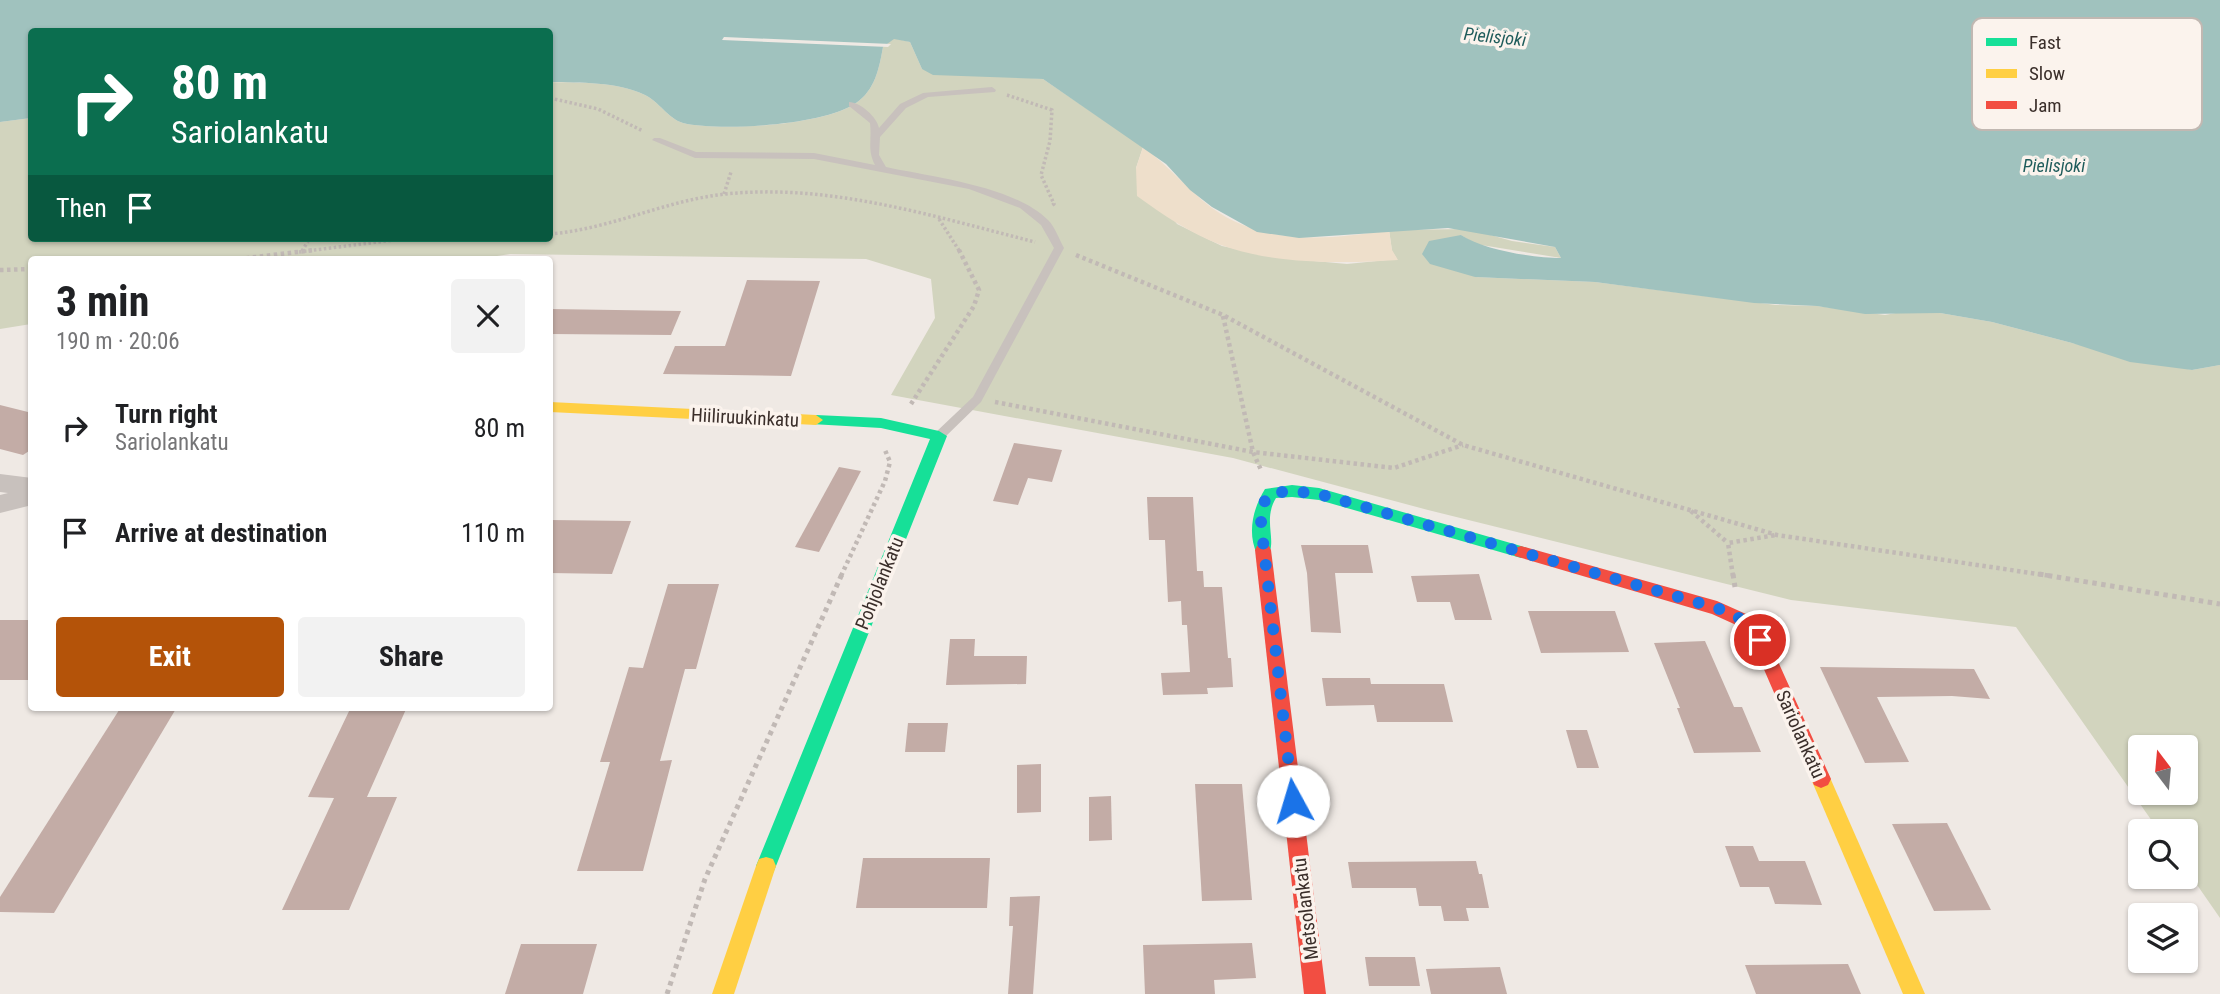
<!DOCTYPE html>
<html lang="en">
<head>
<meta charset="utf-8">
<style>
  :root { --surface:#fff; --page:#f2f2f2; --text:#202124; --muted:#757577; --accent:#b45309 }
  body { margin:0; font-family:"Roboto Condensed",sans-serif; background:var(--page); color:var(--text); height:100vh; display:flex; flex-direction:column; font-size:26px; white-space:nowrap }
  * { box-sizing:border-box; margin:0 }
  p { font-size:23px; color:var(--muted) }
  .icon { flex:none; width:38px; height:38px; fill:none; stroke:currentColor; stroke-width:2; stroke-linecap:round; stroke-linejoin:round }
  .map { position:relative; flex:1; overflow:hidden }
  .details { position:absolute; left:28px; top:256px; width:525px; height:455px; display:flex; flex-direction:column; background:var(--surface); border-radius:7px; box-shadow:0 2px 5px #0004 }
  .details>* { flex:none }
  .guide { position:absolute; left:28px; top:28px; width:525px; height:214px; border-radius:7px; box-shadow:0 2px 5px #0004; background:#0b6e4f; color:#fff; overflow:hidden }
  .needle { width:46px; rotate:344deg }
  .fabs { position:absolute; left:2128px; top:735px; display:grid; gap:14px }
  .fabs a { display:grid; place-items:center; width:70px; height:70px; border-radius:7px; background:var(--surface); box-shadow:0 2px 5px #0004; font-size:35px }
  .pin { position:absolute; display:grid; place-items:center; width:60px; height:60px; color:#fff; margin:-30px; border:4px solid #fff; border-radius:50%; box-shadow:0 2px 7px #0007 }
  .me { position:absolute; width:77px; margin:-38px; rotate:354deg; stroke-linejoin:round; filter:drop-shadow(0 0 5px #0008) }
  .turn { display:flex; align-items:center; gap:24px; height:147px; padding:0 28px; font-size:32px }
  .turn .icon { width:91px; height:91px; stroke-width:2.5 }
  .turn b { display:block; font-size:49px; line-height:60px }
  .then { display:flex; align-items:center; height:66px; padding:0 28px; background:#0003; gap:14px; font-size:26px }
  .round { display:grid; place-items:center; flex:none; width:74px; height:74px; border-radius:7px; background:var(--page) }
  .summary { display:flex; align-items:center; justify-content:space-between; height:119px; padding:0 28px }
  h1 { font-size:42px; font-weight:700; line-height:52px }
  .primary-button { display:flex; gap:14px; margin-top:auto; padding:14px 28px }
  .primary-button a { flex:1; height:80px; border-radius:7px; background:var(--accent); color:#fff; font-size:28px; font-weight:700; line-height:80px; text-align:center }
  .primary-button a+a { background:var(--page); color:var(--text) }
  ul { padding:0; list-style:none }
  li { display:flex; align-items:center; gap:21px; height:105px; padding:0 28px }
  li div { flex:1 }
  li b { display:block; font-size:26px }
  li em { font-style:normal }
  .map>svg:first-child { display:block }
  .green { fill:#d2d4be; fill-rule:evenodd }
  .sand { fill:#eedfcb }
  .water { fill:#a0c2be }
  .pier { fill:#efe9e4 }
  .building { fill:#c3aca6 }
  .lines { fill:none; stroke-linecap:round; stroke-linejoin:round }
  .path-far2 { stroke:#c1b9b5; stroke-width:3.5; stroke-dasharray:2.5 2.5; stroke-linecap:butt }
  .path-far1 { stroke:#c1b9b5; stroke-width:4.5; stroke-dasharray:3.5 3.5; stroke-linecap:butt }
  .path { stroke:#c1b9b5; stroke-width:5; stroke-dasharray:4.5 4.5; stroke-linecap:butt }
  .lane { fill:#c8c1bd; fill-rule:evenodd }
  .street { fill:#c8c1bd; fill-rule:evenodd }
  .fast { fill:#16e098; fill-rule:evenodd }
  .slow { fill:#ffcf43; fill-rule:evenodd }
  .jam { fill:#f24e42; fill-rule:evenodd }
  .route { stroke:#1a73e8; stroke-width:12; stroke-dasharray:0 21.6 }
  .labels { text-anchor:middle; stroke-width:7; stroke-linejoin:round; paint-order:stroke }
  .far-water-label { font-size:18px; font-style:italic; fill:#1f5c5b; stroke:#fbf3ed }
  .street-label { font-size:19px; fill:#3a2e2a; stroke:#fbf3ed }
  .key { fill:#fbf3ed; stroke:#c1b8b2; stroke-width:2 }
  .key-label { font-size:19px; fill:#3a2e2a }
</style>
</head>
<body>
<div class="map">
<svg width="2220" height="994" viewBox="0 0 2220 994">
  <rect width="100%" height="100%" fill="#efe9e4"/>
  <path class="green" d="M894,38L910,42L922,69L1043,79L1143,147L1136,168L1177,224L1222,246L1281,258L1347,264L1397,259L1392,251L1389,230L1469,229L1512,241L1555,247L1561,258L1475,244L1461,235L1475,277L1595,282L1776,305L1817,306L1885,315L1901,312L1940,313L1992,322L2072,343L2192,370L2220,365V918L2186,869V831H2159L2016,627L1791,600L1428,510L1233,458L891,395L935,318L931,279L866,259L510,254L478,259H32L31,324L0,329V122L31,118L32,238H550V82C580,83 616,81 645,95C658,101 669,119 683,123C720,132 826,125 856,103C875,90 879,69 883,47ZM2140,747H2186V793H2140Z"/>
  <path class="sand" d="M1143,147C1168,165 1187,189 1212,208C1265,246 1328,240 1389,230L1392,250L1398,260C1345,264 1271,264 1221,245C1190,233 1163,215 1137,196L1136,168Z"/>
  <path class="water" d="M0,0H2220V365L2192,370L2130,362L2072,343L1992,322L1940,313L1865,314L1817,306L1754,303L1595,282L1475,277L1430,264L1422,254L1429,241L1461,235C1484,250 1533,258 1561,258L1555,247L1448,228L1299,238L1257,232L1212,207L1190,190L1166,164L1043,79L933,75L922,69L910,42L894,39L883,47C879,69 875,90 856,103C825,125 720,132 683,123C669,119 658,101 645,95C616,81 580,83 550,82V32H32L31,118L0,122Z"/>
  <polygon class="pier" points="724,37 891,44 888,47 722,40"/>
  <g class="building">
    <polygon points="747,280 820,281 791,376 663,374 675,346 725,346"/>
    <polygon points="550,309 681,311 671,335 550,334"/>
    <polygon points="0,405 32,413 32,449 23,455 0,449"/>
    <polygon points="1014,443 1062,450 1052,482 1028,478 1018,505 993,501"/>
    <polygon points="839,467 861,471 819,552 795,547"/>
    <polygon points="1147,497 1193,497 1197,571 1203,571 1204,587 1222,587 1228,658 1231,658 1233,687 1207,688 1208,694 1163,695 1161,673 1190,672 1187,625 1182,625 1181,601 1168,602 1165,540 1149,540"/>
    <polygon points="550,520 631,521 612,574 550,573"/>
    <polygon points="1301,545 1368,545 1373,573 1335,573 1341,633 1311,632 1307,573"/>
    <polygon points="1479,574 1492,620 1455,620 1450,602 1417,602 1411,576"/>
    <polygon points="668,584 719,584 696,669 685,669 660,761 672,760 643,871 577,871 610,762 600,762 629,667 643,668"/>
    <polygon points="1528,611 1615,611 1629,652 1541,653"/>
    <rect x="0" y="620" width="32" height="60"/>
    <polygon points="950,639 975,639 974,656 1027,656 1026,684 946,685"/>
    <polygon points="1705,641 1734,707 1742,707 1761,752 1694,753 1677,708 1680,708 1654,643"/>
    <polygon points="1820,667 1974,669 1990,699 1952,696 1877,697 1909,762 1865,763"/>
    <polygon points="1322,678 1370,678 1371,684 1444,684 1453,722 1377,722 1374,705 1326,706"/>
    <polygon points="121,707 177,707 54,913 0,912 0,897"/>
    <polygon points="351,707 407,707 367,797 397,797 349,910 282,910 334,798 308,797"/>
    <polygon points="908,723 948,723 945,752 905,752"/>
    <polygon points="1566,730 1587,730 1599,768 1577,768"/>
    <polygon points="1041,764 1041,812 1017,813 1017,765"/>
    <polygon points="1195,784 1242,784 1252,900 1202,901"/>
    <polygon points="1111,796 1112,840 1089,841 1089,797"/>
    <polygon points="1947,823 1991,910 1934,911 1892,824"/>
    <polygon points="1725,846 1753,846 1759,861 1805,861 1822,905 1775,904 1769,887 1740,887"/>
    <polygon points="863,858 990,858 987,908 856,908"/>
    <polygon points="1476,861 1479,874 1482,874 1489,908 1466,908 1469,921 1444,921 1441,906 1419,906 1416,888 1352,888 1348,862"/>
    <polygon points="1040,896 1033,994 1008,994 1013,926 1009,926 1010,897"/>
    <polygon points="1252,943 1256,978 1214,980 1215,994 1145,994 1143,945"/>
    <polygon points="521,944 597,944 583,994 505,994"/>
    <polygon points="1365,957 1415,957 1420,986 1369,986"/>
    <polygon points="1848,964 1861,994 1756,994 1745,965"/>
    <polygon points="1500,967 1507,994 1431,994 1426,969"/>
  </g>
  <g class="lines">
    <g class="path-far2">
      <polyline points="1007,95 1052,110 1050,141 1041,175 1054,204 1051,206"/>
      <polyline points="550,98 598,109 643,131"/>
      <polyline points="724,194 731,172"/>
      <polyline points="939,219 960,252"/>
      <path d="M550,234C611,229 666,200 726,194C830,183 936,217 1035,242"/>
      <polyline points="302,251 310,238"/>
      <polyline points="299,252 410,238"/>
    </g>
    <g class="path-far1">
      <polyline points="1076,255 1223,315 1463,445 1777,535 2051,576"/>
      <polyline points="239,259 314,250"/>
      <polyline points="0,270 32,269"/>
      <polyline points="1223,316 1253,452 1261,470"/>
      <polyline points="995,402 1253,452 1394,468 1463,445"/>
      <polyline points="911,404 974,306 979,290 959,250"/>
      <polyline points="1691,511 1728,543"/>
      <polyline points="841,576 885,481 890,462 885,450"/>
      <polyline points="1733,576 1728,543 1776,535"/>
    </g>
    <g class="path">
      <polyline points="1733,574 1735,587"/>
      <polyline points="2039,574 2220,604"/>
      <polyline points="667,994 705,879 842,574"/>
    </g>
    <path class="lane" d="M992,87L996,90L995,92L928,97L906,108L880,137L879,155L886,167C932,177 1014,186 1048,220C1055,227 1059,239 1064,248L981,402L943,439L939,440L933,436L935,433L973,397L1054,248L1041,225L1020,208L969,189L814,159L695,158L652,140L654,138H660L696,152L814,153L875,165C867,150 872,140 870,123L849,106V102C860,102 877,117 879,128L900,104L923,93Z"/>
    <polygon class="street" points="0,474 32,478 32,505 0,513 0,495 8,493 0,492"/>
    <g class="fast">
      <polygon points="816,415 881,418 939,431 947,436 776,866 773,873 766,875 759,873 756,866 930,439 881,428 811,424 809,420"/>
      <path d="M1292,485L1319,488L1521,546L1527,548L1529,552L1527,556L1521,558L1319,500L1292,497L1276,498C1263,519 1276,538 1269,554H1257C1247,533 1253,508 1265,489Z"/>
    </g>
    <g class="slow">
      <polygon points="550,402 816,415 823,420 816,425 550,412"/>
      <polygon points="1821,770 1828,773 1925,994 1903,994 1811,779 1814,773"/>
      <polygon points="766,857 773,859 776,866 734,994 712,994 756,866 759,859"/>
    </g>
    <g class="jam">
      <polygon points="1263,544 1269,546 1271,550 1326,994 1304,994 1255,550 1257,546"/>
      <polygon points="1521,546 1717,601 1746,614 1766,635 1831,779 1828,785 1821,788 1814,785 1753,644 1734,624 1712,614 1515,556 1513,552 1515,548"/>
    </g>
  </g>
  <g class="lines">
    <polyline class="route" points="1293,801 1261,524 1262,505 1271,493 1292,491 1319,494 1717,608 1741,619 1760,640"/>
  </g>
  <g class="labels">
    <g class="far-water-label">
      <text transform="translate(1495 37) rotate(6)" y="6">Pielisjoki</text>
      <text x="2054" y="172">Pielisjoki</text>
    </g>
    <g class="street-label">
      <text transform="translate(745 417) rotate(3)" y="7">Hiiliruukinkatu</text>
      <text transform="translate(879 583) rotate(-68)" y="7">Pohjolankatu</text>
      <text transform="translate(1801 734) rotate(66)" y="7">Sariolankatu</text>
      <text transform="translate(1305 909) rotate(-97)" y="7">Metsolankatu</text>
    </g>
  </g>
  <rect x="1972" y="18" width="230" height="112" rx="10" class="key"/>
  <rect x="1986" y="38" width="31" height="8" fill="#16e098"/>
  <rect x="1986" y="69" width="31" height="9" fill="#ffcf43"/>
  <rect x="1986" y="101" width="31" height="8" fill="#f24e42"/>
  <g class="key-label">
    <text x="2029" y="49">Fast</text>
    <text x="2029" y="80">Slow</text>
    <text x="2029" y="112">Jam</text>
  </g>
</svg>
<div class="fabs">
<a><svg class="needle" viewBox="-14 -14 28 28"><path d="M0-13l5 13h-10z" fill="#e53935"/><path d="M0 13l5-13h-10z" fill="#757577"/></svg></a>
<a><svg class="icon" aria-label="search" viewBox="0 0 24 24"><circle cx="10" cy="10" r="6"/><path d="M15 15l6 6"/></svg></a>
<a><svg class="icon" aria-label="layers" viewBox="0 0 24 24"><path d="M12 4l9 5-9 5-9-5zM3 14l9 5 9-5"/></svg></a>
</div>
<div class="pin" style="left:1760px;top:640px;background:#d93025"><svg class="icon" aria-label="arrive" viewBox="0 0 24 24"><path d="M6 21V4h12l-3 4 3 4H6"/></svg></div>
<svg class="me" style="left:1293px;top:801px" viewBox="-20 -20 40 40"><circle r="19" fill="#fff"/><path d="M0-13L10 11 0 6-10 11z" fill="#1a73e8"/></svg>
<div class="guide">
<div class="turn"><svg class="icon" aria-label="right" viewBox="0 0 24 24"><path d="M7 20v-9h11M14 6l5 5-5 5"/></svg><div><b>80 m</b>Sariolankatu</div></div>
<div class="then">Then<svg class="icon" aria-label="arrive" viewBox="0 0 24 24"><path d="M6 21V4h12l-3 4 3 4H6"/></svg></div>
</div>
<section class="details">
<div class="summary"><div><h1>3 min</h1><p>190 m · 20:06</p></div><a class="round"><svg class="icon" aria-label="close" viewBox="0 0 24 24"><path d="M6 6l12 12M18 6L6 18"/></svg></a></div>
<ul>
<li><svg class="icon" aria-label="right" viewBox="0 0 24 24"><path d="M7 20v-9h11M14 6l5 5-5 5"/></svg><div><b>Turn right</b><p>Sariolankatu</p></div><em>80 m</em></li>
<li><svg class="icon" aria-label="arrive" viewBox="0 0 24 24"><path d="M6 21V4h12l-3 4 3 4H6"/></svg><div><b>Arrive at destination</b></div><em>110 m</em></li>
</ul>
<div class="primary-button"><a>Exit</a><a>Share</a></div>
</section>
</div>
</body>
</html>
